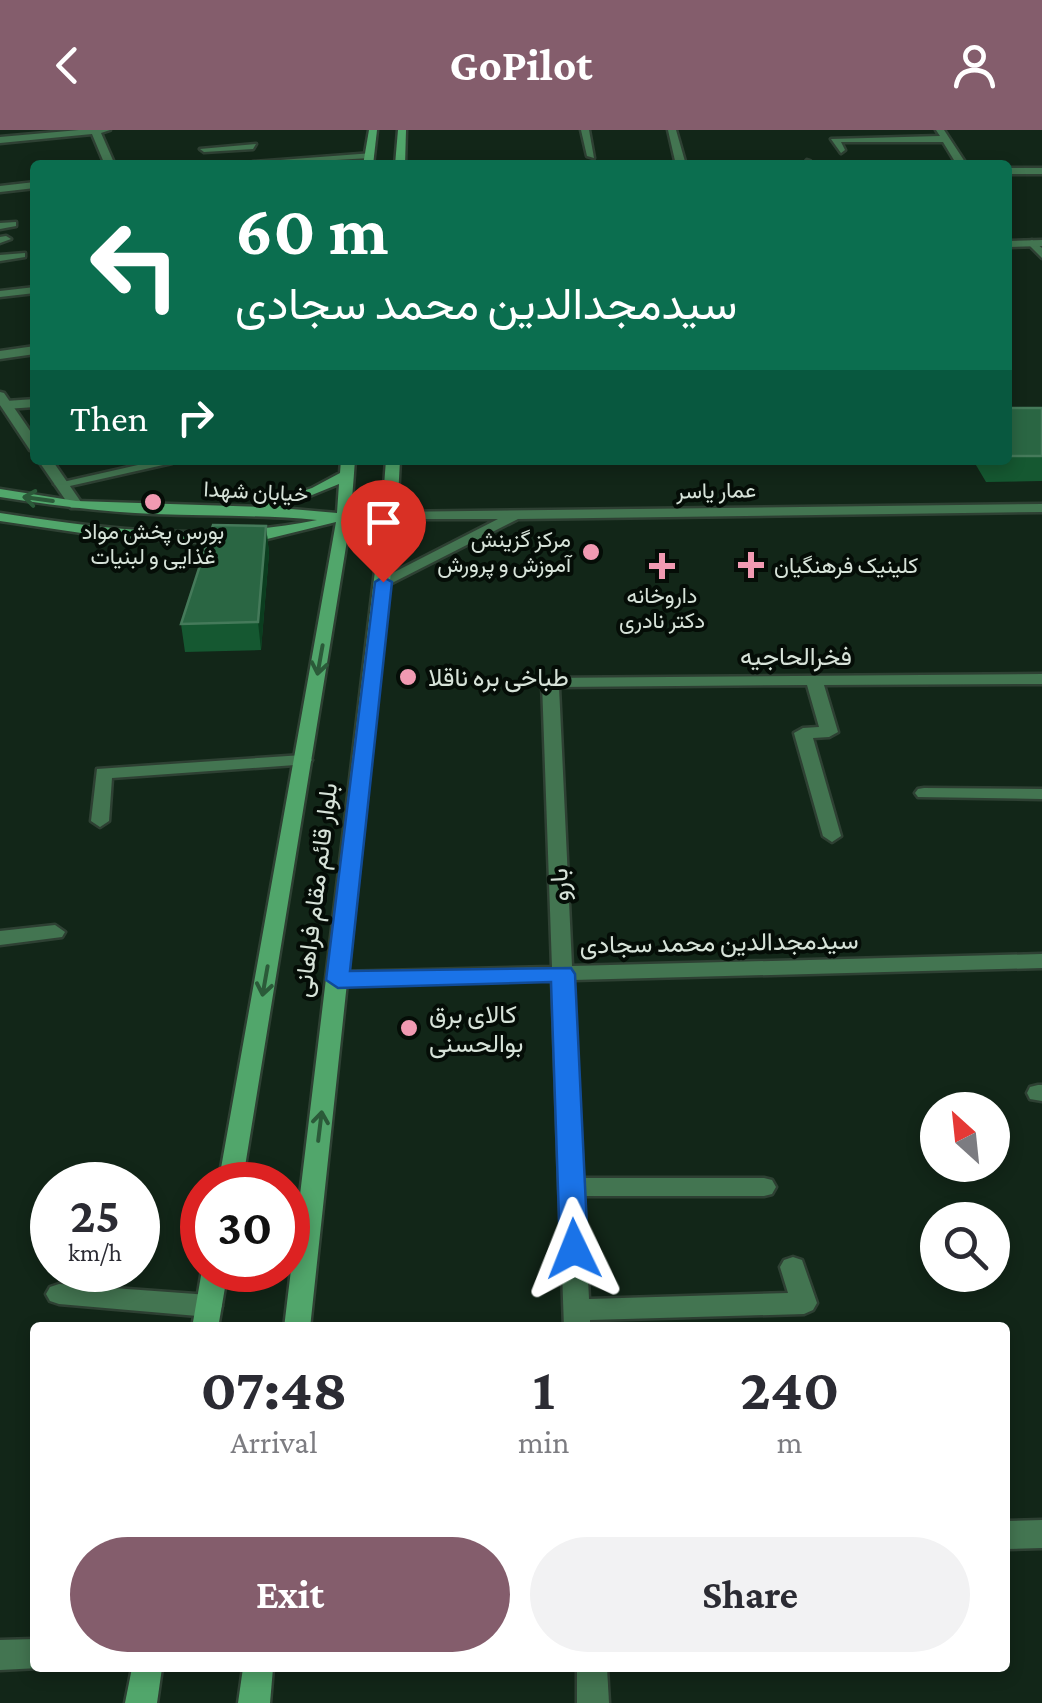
<!DOCTYPE html>
<html lang="en">
<head>
<meta charset="utf-8">
<style>
  :root { --surface:#fff; --page:#f2f2f3; --text:#2b2b33; --muted:#7c7c81; --accent:#845d6c }
  body { margin:0; font-family:"Crimson Pro",Vazirmatn,serif; background:var(--page); color:var(--text); height:100vh; display:flex; flex-direction:column; font-size:38px; white-space:nowrap }
  * { box-sizing:border-box; margin:0 }
  p { font-size:32px; color:var(--muted) }
  .icon { flex:none; width:55px; height:55px; fill:none; stroke:currentColor; stroke-width:2; stroke-linecap:round; stroke-linejoin:round }
  .map { position:relative; flex:1; overflow:hidden }
  .drawer { position:absolute; left:30px; top:1192px; width:980px; height:350px; display:flex; flex-direction:column; background:var(--surface); border-radius:10px; box-shadow:0 5px 15px #0003 }
  .drawer>* { flex:none }
  .top-card { position:absolute; left:30px; top:30px; width:982px; height:305px; border-radius:10px; box-shadow:0 5px 15px #0003; background:#0b6e4f; color:#fff; overflow:hidden }
  .needle { width:65px; rotate:333deg }
  .fabs { position:absolute; left:920px; top:962px; display:grid; gap:20px }
  .fabs a { display:grid; place-items:center; width:90px; height:90px; border-radius:50%; background:var(--surface); box-shadow:0 5px 15px #0003; font-size:50px }
  .speed { position:absolute; left:30px; top:1032px; display:flex; gap:20px; font-size:50px; font-weight:700; text-align:center }
  .speed>* { display:grid; place-content:center; width:130px; height:130px; border-radius:50%; background:var(--surface); box-shadow:0 5px 15px #0003; line-height:1 }
  .speed small { font-size:25px; font-weight:400 }
  .speed .limit { border:15px solid #d22; background:#fff; color:#111 }
  .pin { position:absolute; display:grid; place-items:center; width:85px; height:85px; color:#fff; margin:-102px -42px; border-radius:50% 50% 50% 0; rotate:-45deg; box-shadow:0 0 10px #0007 }
  .pin .icon { rotate:45deg }
  .me { position:absolute; width:110px; margin:-55px; rotate:358deg; stroke-linejoin:round; filter:drop-shadow(0 0 8px #0008) }
  .turn { display:flex; align-items:center; gap:35px; height:210px; padding:0 40px; font-size:45px }
  .turn .icon { width:130px; height:130px; stroke-width:2.5 }
  .turn b { display:block; font-size:70px; line-height:85px }
  .then { display:flex; align-items:center; height:95px; padding:0 40px; background:#0003; gap:20px; font-size:38px }
  .eta { display:flex; justify-content:space-evenly; align-items:center; height:170px; text-align:center }
  .eta b { font-size:60px; font-weight:700; line-height:70px }
  .button { display:flex; gap:20px; margin-top:auto; padding:20px 40px }
  .button a { flex:1; height:115px; border-radius:60px; background:var(--accent); color:#fff; font-size:40px; font-weight:700; line-height:115px; text-align:center }
  .button a+a { background:var(--page); color:var(--text) }
  header { display:flex; justify-content:space-between; align-items:center; height:130px; padding:0 40px; background:var(--accent); color:#fff; font-size:45px; font-weight:700 }
  .map>svg:first-child { display:block }
  .lines { fill:none; stroke-linecap:round; stroke-linejoin:round }
  .minor-casing { stroke:#2e4033; stroke-width:5 }
  .tertiary-casing { stroke:#2e4033; stroke-width:5 }
  .secondary-casing { stroke:#2e4033; stroke-width:5 }
  .minor { fill:#437551; fill-rule:evenodd }
  .tertiary { fill:#437551; fill-rule:evenodd }
  .secondary { fill:#51a66b; fill-rule:evenodd }
  .wall { fill:#155831 }
  .shaded-wall { fill:#0b3d1f }
  .building { fill:#2a6643; stroke:#457a5a; stroke-width:2.5 }
  .oneway { stroke:#2b5a39 }
  .route { fill:#1a73e8; stroke:#114b97; stroke-width:2.5 }
  .poi-dot { fill:#f19ab2; stroke:#050d07; stroke-width:4 }
  .labels { text-anchor:middle; stroke-width:8; stroke-linejoin:round; paint-order:stroke }
  .far-street-label { font-size:22px; fill:#d7e3d9; stroke:#050d07 }
  .far-poi-label { font-size:22px; fill:#d7e3d9; stroke:#050d07 }
  .street-label { font-size:25px; fill:#d7e3d9; stroke:#050d07 }
  .poi-label { font-size:25px; fill:#d7e3d9; stroke:#050d07; text-anchor:start }
</style>
</head>
<body>
<header><svg class="icon" aria-label="back" viewBox="0 0 24 24"><path d="M15 5l-7 7 7 7"/></svg>GoPilot<svg class="icon" aria-label="person" viewBox="0 0 24 24"><circle cx="12" cy="8" r="4"/><path d="M4 21q1-7 8-7t8 7"/></svg></header>
<div class="map">
<svg width="1042" height="1573" viewBox="0 0 1042 1573">
  <rect width="100%" height="100%" fill="#122618"/>
  <g class="lines">
    <g class="minor-casing">
      <g id="minor">
        <polygon points="79,0 110,0 101,3 115,35 105,35 92,4 0,13 0,7"/>
        <polygon points="581,0 589,0 594,28 587,26"/>
        <polygon points="668,0 676,0 686,35 676,35"/>
        <polygon points="936,0 944,0 967,35 957,35 943,12 841,12 845,20 841,23 831,9 940,6"/>
        <polygon points="256,14 253,19 204,22 200,19"/>
        <polygon points="373,23 370,28 248,35 253,32"/>
        <polygon points="807,30 810,31 813,35 803,35"/>
        <rect x="1008" y="38" width="34" height="6"/>
        <polygon points="35,52 35,58 0,62 0,56"/>
        <polygon points="16,92 16,96 0,99 0,93"/>
        <polygon points="0,107 6,106 11,109 0,113"/>
        <polygon points="1032,110 1042,118 1042,128 1027,113"/>
        <polygon points="25,123 25,127 0,131 0,125"/>
        <polygon points="35,216 35,224 0,229 0,221"/>
        <polygon points="35,269 35,277 6,279 0,275 6,271"/>
        <polygon points="160,330 172,333 61,358 54,354"/>
        <polygon points="1042,544 1042,554 824,555 838,602 829,607 813,608 841,706 832,712 823,706 794,603 803,598 819,597 807,555 559,557 572,836 1042,824 1042,838 573,850 583,1048 764,1048 772,1050 776,1057 772,1064 764,1066 584,1066 589,1169 788,1163 780,1137 784,1130 793,1127 802,1130 817,1173 813,1180 804,1184 590,1190 590,1198 564,1198 552,850 337,856 327,849 337,842 552,837 542,552 544,548"/>
        <polygon points="303,625 309,626 312,630 309,634 112,648 109,691 100,697 91,691 97,639"/>
        <polygon points="924,658 1042,659 1042,669 918,667 915,663 918,659"/>
        <polygon points="55,795 65,802 62,807 0,815 0,801"/>
        <polygon points="1038,955 1042,955 1042,971 1030,969 1027,963 1030,957"/>
        <polygon points="59,1154 209,1165 218,1168 222,1176 218,1184 209,1187 59,1174 50,1171 46,1164 50,1157"/>
        <polygon points="577,1538 607,1538 609,1573 577,1573"/>
      </g>
    </g>
    <g class="tertiary-casing">
      <g id="tertiary">
        <polygon points="1042,110 1042,116 1008,117 1008,111"/>
        <polygon points="35,157 35,163 0,167 0,161"/>
        <polygon points="0,262 4,263 35,308 35,321 30,320 0,275"/>
        <polygon points="38,330 52,330 83,375 81,378 71,378"/>
        <polygon points="1042,374 1042,382 518,389 388,455 383,457 375,452 498,389 385,389 383,386 390,382"/>
        <polygon points="1042,1390 1042,1418 1005,1419 1005,1391"/>
        <polygon points="35,1509 35,1538 39,1538 0,1540 0,1510"/>
      </g>
    </g>
    <g class="secondary-casing">
      <g id="secondary">
        <polygon points="369,0 377,0 373,35 363,35"/>
        <polygon points="398,0 406,0 405,35 395,35"/>
        <path d="M341,330H355L351,383L382,382L386,330H400L397,386L310,1198H284L381,391L350,392L242,1055H218L336,392L263,410L190,412L95,405L0,391V383C108,400 209,412 317,390C263,385 209,386 154,384C102,382 51,375 0,367V359L76,371L265,377L267,373L312,358L340,343ZM339,354L337,383L280,378Z"/>
        <polygon points="202,1140 228,1140 218,1198 192,1198"/>
        <polygon points="132,1538 162,1538 157,1573 125,1573"/>
        <polygon points="243,1538 273,1538 270,1573 238,1573"/>
      </g>
    </g>
    <use href="#minor" class="minor"/>
    <use href="#tertiary" class="tertiary"/>
    <use href="#secondary" class="secondary"/>
  </g>
  <g class="wall">
    <polygon points="1008,278 1042,278 1042,351 986,352 973,330 1008,330"/>
    <polygon points="266,396 269,423 261,520 185,522 181,494"/>
  </g>
  <polygon class="shaded-wall" points="266,396 269,423 261,520 258,492"/>
  <g class="building">
    <rect x="1008" y="278" width="34" height="48"/>
    <polygon points="213,395 266,396 258,492 181,494"/>
  </g>
  <defs><path id="oneway-shaft" d="M-6 0H5M1.5-3L5.5 0L1.5 3" fill="none" stroke-width="1.6" stroke-linecap="round" stroke-linejoin="round" transform="scale(2.5)"/></defs>
  <g class="oneway">
    <use href="#oneway-shaft" transform="translate(38 369) rotate(-172)"/>
    <use href="#oneway-shaft" transform="translate(320 530) rotate(100)"/>
    <use href="#oneway-shaft" transform="translate(265 851) rotate(100)"/>
    <use href="#oneway-shaft" transform="translate(320 996) rotate(-83)"/>
  </g>
  <polygon class="route" points="383,447 392,452 350,841 571,838 575,844 588,1119 584,1127 574,1130 564,1127 560,1119 551,852 338,858 326,850 375,452"/>
  <g class="poi-dot">
    <circle cx="153" cy="372" r="10"/>
    <circle cx="591" cy="422" r="10"/>
    <path d="M746 420h10v10h10v10h-10v10h-10v-10h-10v-10h10z"/>
    <path d="M657 421h10v10h10v10h-10v10h-10v-10h-10v-10h10z"/>
    <circle cx="408" cy="547" r="10"/>
    <circle cx="409" cy="898" r="10"/>
  </g>
  <g class="labels">
    <g class="far-street-label">
      <text transform="translate(716 360) rotate(-1)" y="8">عمار یاسر</text>
      <text transform="translate(256 361) rotate(3)" y="8">خیابان شهدا</text>
    </g>
    <g class="far-poi-label">
      <text x="153" y="409">بورس پخش مواد<tspan x="153" dy="25">غذایی و لبنیات</tspan></text>
      <text x="571" y="417" text-anchor="end">مرکز گزینش<tspan x="571" dy="25">آموزش و پرورش</tspan></text>
      <text x="774" y="443" text-anchor="start">کلینیک فرهنگیان</text>
      <text x="662" y="473">داروخانه<tspan x="662" dy="25">دکتر نادری</tspan></text>
    </g>
    <g class="street-label">
      <text x="796" y="535">فخرالحاجیه</text>
      <text transform="translate(559 755) rotate(-93)" y="9">بارو</text>
      <text transform="translate(315 760) rotate(-83)" y="9">بلوار قائم مقام فراهانی</text>
      <text transform="translate(719 812) rotate(-1)" y="9">سیدمجدالدین محمد سجادی</text>
    </g>
    <g class="poi-label">
      <text x="428" y="556">طباخی بره ناقلا</text>
      <text x="429" y="893">کالای برق<tspan x="429" dy="29">بوالحسنی</tspan></text>
    </g>
  </g>
</svg>
<div class="fabs">
<a><svg class="needle" viewBox="-14 -14 28 28"><path d="M0-13l5 13h-10z" fill="#e53935"/><path d="M0 13l5-13h-10z" fill="#7c7c81"/></svg></a>
<a><svg class="icon" aria-label="search" viewBox="0 0 24 24"><circle cx="10" cy="10" r="6"/><path d="M15 15l6 6"/></svg></a>
</div>
<div class="speed"><div>25<small>km/h</small></div><div class="limit">30</div></div>
<div class="pin" style="left:383px;top:452px;background:#d93025"><svg class="icon" aria-label="arrive" viewBox="0 0 24 24"><path d="M6 21V4h12l-3 4 3 4H6"/></svg></div>
<svg class="me" style="left:574px;top:1119px" viewBox="-20 -20 40 40"><path d="M0-17L14 15 0 8-14 15z" fill="#1a73e8" stroke="#fff" stroke-width="4"/></svg>
<div class="top-card">
<div class="turn"><svg class="icon" aria-label="left" viewBox="0 0 24 24"><path d="M17 20v-9H6M10 6l-5 5 5 5"/></svg><div><b>60 m</b>سیدمجدالدین محمد سجادی</div></div>
<div class="then">Then<svg class="icon" aria-label="right" viewBox="0 0 24 24"><path d="M7 20v-9h11M14 6l5 5-5 5"/></svg></div>
</div>
<section class="drawer">
<div class="eta">
<div><b>07:48</b><p>Arrival</p></div>
<div><b>1</b><p>min</p></div>
<div><b>240</b><p>m</p></div>
</div>
<div class="button"><a>Exit</a><a>Share</a></div>
</section>
</div>
</body>
</html>
